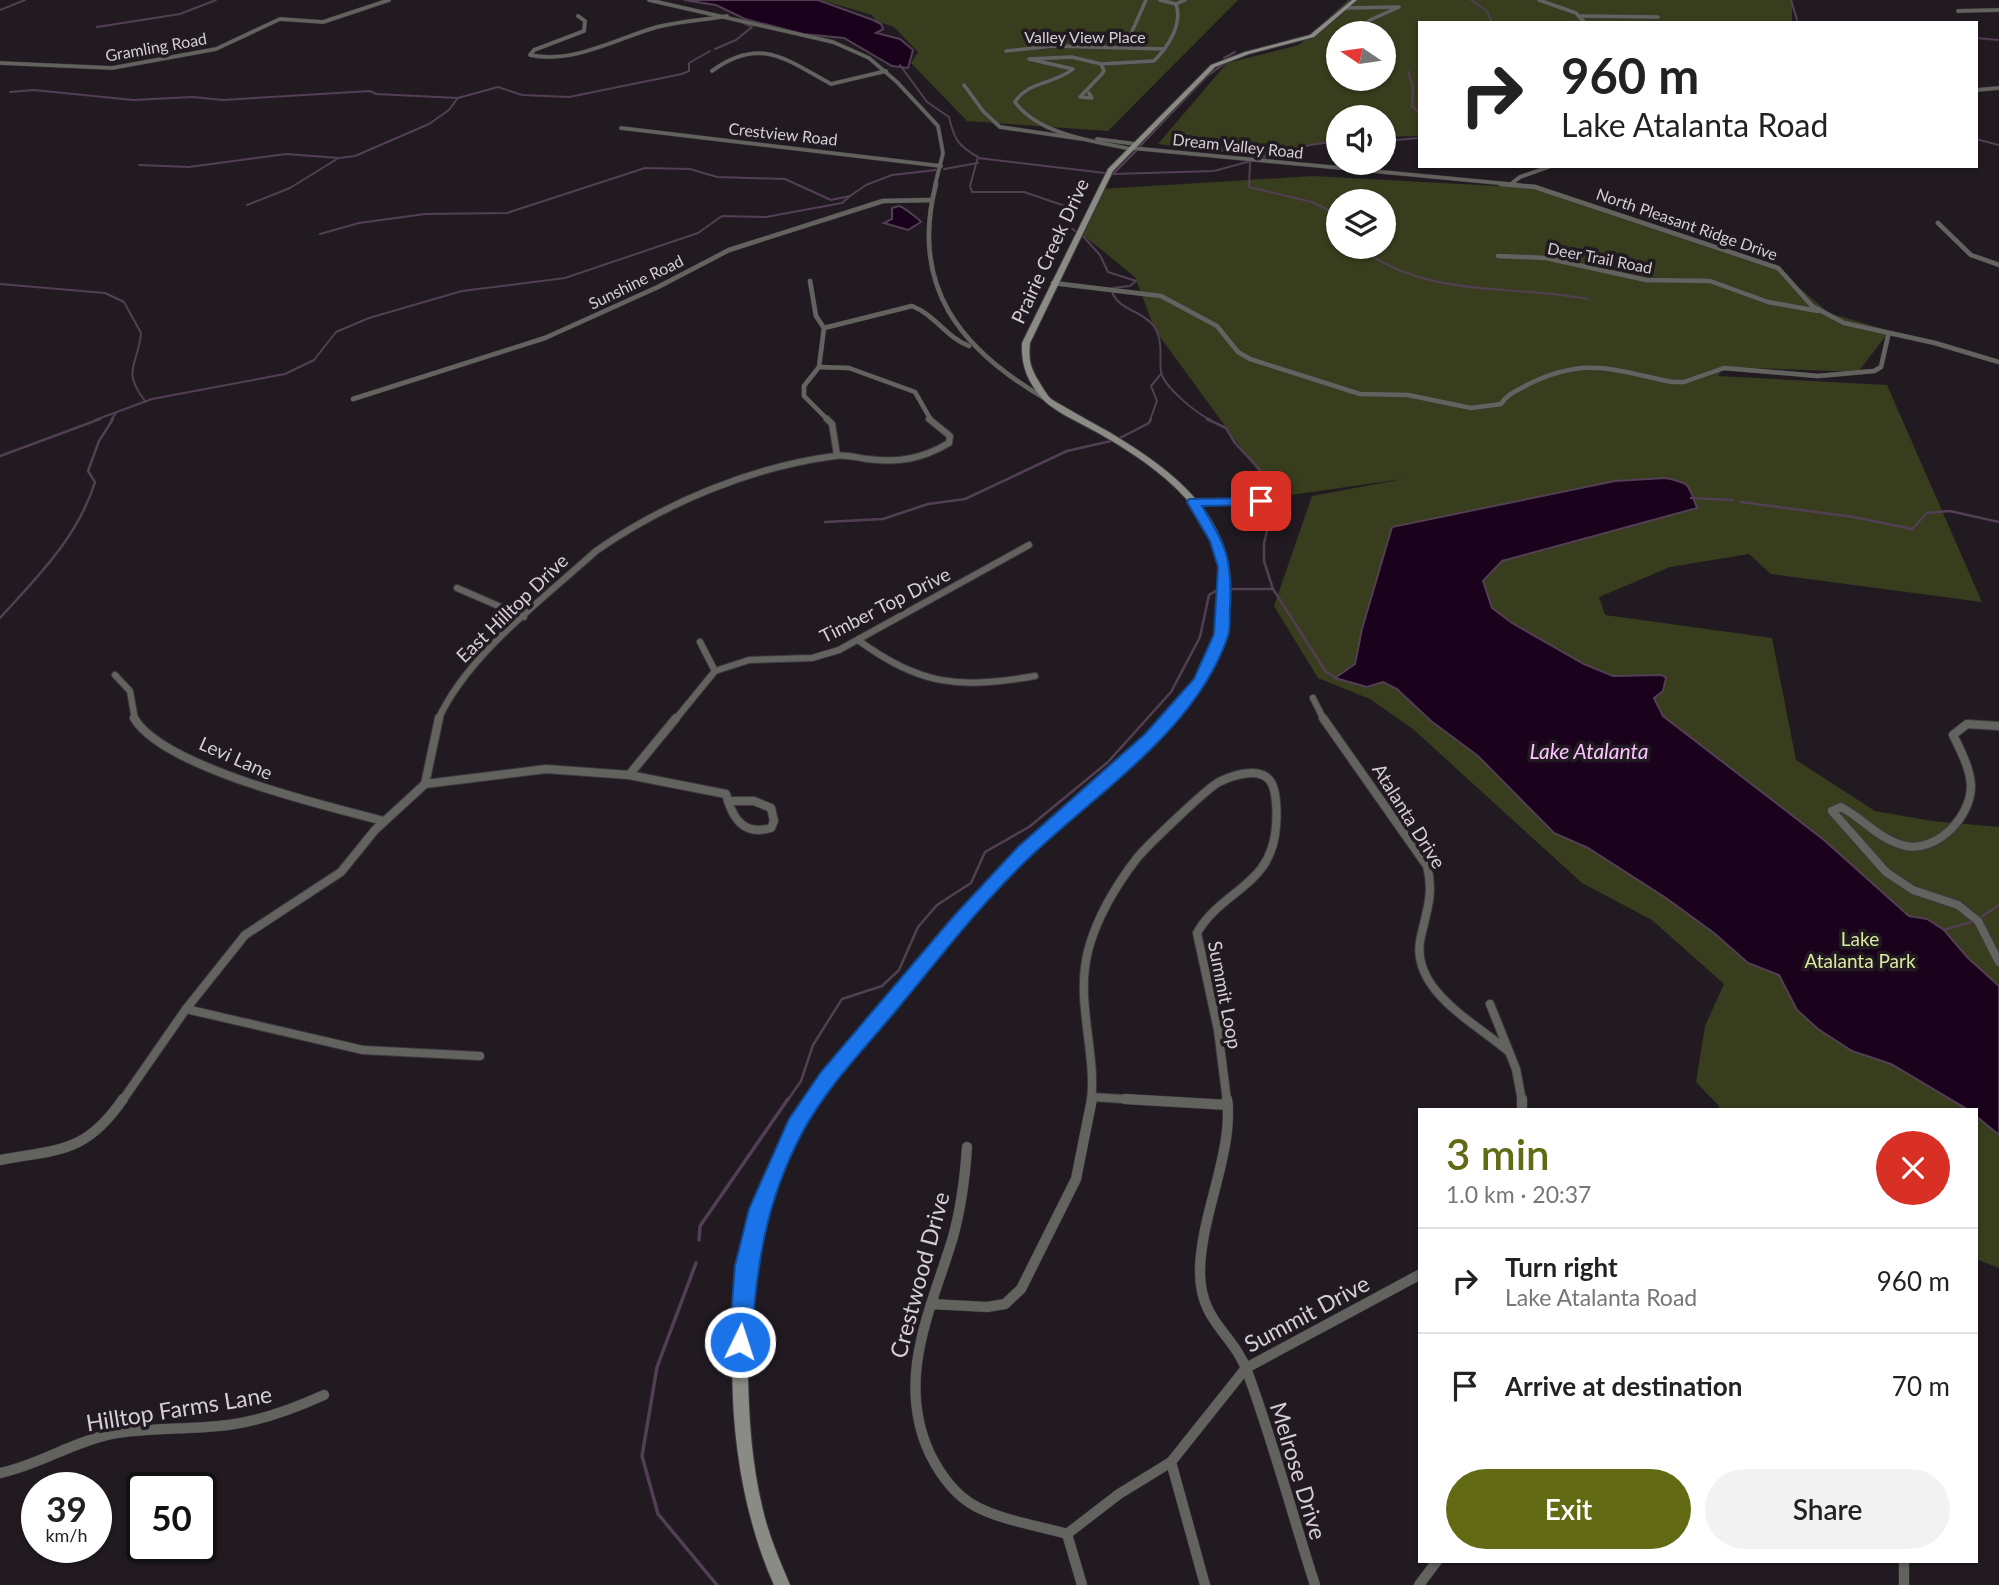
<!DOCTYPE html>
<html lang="en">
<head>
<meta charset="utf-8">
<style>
  :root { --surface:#fff; --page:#f2f2f2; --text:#222; --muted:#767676; --line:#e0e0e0; --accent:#626b13 }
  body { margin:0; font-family:Lato,sans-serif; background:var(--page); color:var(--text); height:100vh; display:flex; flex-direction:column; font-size:26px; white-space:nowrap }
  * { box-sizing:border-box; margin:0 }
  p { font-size:23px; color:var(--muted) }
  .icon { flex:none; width:38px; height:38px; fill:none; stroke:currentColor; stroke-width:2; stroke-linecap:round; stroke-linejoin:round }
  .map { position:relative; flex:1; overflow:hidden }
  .drawer { position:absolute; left:1418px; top:1108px; width:560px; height:455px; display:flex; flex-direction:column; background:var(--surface); border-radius:0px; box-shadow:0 2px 5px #0004 }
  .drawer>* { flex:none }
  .top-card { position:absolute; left:1418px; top:21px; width:560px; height:147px; border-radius:0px; box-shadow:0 2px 5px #0004; background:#fff; color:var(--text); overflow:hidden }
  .needle { width:46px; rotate:283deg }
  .buttons { position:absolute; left:1326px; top:21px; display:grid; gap:14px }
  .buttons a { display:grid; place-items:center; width:70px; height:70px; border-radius:50%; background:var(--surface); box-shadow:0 2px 5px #0004; font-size:35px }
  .speed { position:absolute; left:21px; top:1472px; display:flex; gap:14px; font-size:35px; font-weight:700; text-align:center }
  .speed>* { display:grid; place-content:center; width:91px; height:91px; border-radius:50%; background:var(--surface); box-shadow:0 2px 5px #0004; line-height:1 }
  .speed small { font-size:18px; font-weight:400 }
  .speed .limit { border:4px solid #111; border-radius:10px; background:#fff; color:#111 }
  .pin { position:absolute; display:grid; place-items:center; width:60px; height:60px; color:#fff; margin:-30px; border-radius:14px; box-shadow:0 4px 10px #0006 }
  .me { position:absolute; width:77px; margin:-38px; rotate:4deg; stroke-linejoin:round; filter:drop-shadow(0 0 5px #0008) }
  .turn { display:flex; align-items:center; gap:24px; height:147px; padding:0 28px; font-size:32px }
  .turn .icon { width:91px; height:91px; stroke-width:2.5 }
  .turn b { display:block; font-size:49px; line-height:60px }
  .round { display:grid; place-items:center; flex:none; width:74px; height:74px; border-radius:37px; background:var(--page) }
  .overview { display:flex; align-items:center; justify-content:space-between; height:119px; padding:0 28px }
  h1 { font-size:42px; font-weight:600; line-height:52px; color:var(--accent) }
  .action { display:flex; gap:14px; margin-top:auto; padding:14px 28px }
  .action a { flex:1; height:80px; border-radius:42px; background:var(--accent); color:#fff; font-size:28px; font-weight:600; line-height:80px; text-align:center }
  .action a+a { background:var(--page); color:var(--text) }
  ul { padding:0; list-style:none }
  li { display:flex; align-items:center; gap:21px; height:105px; padding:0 28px; border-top:2px solid var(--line) }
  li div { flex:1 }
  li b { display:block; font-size:26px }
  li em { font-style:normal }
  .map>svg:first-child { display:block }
  .green { fill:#383d1e; fill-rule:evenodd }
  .water { fill:#1a011c; stroke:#523f53; stroke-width:2 }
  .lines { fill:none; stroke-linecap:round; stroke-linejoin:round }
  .stream-far2 { stroke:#523f53; stroke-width:2 }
  .stream-far1 { stroke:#523f53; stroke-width:2.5 }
  .stream { stroke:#523f53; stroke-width:3.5 }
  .minor-far4-casing { stroke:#3e383e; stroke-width:4.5 }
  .minor-far3-casing { stroke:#3e383e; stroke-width:5 }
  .minor-far2-casing { stroke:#3e383e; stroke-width:8 }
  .minor-far1-casing { stroke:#3e383e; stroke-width:10 }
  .minor-casing { stroke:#3e383e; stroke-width:11 }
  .secondary-casing { stroke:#3e383e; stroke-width:2 }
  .minor-far4 { stroke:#62635f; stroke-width:3.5 }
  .minor-far3 { stroke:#62635f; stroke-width:4.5 }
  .minor-far2 { stroke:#62635f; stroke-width:6 }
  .minor-far1 { stroke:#62635f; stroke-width:8 }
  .minor { stroke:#62635f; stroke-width:10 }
  .secondary { fill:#898b84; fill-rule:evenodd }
  .route { fill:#1a73e8; stroke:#114b97; stroke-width:2 }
  .labels { text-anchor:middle; stroke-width:7; stroke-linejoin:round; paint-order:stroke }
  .far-street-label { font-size:16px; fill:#d4cfd4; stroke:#211b21 }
  .street-label { font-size:19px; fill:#d4cfd4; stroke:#211b21 }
  .park-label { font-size:19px; fill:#dae89c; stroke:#211b21 }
  .water-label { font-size:21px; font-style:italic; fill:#fcc4ff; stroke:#211b21 }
  .near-street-label { font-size:23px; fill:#d4cfd4; stroke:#211b21 }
</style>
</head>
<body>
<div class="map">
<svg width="1999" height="1585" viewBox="0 0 1999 1585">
  <rect width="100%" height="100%" fill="#211b21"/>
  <g class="green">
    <polygon points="821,0 1238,0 1108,131 967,121 911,63 918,52 894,27 876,21 872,15"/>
    <path d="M1348,0H1792V23H1419V136L1384,137V117H1339V139L1264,157L1158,144L1227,63L1299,45ZM1339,33H1384V79H1339Z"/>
    <path d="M1313,176L1535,188L1776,268L1829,313L1887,330L1885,337L1858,372L1724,367L1718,376L1887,385L1982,602L1771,574L1749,554L1670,567L1599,597L1605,615L1772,638L1796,760L1875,811L1932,821L1999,827V1268L1976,1259V1110L1718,1109L1719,1106L1696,1082L1705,1026L1724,984L1652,920L1582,883L1413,729L1370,699L1318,678L1274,606L1312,496L1403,479L1277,497L1155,330L1135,277L1083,235L1102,189ZM1339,201H1384V247H1339Z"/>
  </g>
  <g class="water">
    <polygon points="684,0 818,0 873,20 881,24 883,29 876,33 900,39 913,50 908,68 892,66 844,38 803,34 745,19 716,5"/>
    <path d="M899,206C902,206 920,220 921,222L908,230L884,223L892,219V208Z"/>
    <path d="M1665,478C1691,483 1688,484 1697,508L1502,561L1483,581L1492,608L1512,623L1584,664L1613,676L1662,675L1666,678L1663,691L1654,698L1663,716L1824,840L1909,916L1927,919L1944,930L1967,957L1999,986V1135L1976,1116V1110L1967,1109L1891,1064L1852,1051L1818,1029L1797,1010L1779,975L1748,963L1714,933L1666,898L1588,848L1554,833L1478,756L1431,721L1397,689L1383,682L1367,687L1335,678L1355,664L1362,629L1392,527L1615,481Z"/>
  </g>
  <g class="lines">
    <g class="stream-far2">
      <polyline points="1471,0 1487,11 1492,23"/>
      <polyline points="1791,0 1798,23"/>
      <polyline points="0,10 25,0"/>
      <polyline points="97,27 180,14 216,0"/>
      <polyline points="1976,38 1999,40"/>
      <polyline points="715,49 736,40 752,27 741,22"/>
      <polyline points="1224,58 1235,52"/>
      <path d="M900,65L927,102L949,117C954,139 958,146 978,157L970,186L972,192H1024L1068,207L1070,227L1075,231"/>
      <polyline points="1408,71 1413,87 1412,106 1419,113"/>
      <polyline points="10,92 34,90 133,100 193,97 223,100 370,91 376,94 458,98 498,87 522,95 569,97 682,74 689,71 689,63 710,51"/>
      <polyline points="1976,139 1999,145"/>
      <polyline points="1384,141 1419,138"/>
      <polyline points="1139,147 1206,77 1224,64"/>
      <polyline points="978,158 1105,173"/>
      <polyline points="1250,163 1249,187 1312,202 1339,215"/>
      <polyline points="139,165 189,167 286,154 339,158 355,156 429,124 449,110 457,99"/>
      <polyline points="944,169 978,163"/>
      <polyline points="1113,174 1214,171 1310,145 1339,141"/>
      <polyline points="1113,174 1137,150"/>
      <polyline points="247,205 290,188 337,159"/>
      <polyline points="320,234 359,223 425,214 507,213 645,168 690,169 717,177 785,179 831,200 850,196 866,185 892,175 936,170"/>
      <polyline points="1082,235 1100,255 1108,272 1136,281 1130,286 1113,288"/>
      <path d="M1358,247C1428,299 1507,284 1588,299"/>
      <path d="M0,284L105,293L124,302L141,333C138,366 121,370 145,401"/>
      <path d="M1112,292C1120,311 1141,310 1153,325C1164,340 1159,356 1161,372C1164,387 1197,414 1211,420"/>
      <polyline points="95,420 152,399 285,374 314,360 336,332 369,318 462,291 565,278 698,233 722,216 766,217 842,203 850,196"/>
      <polyline points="111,420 116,413"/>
      <polyline points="1150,420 1157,401 1151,386 1161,374"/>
    </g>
    <g class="stream-far1">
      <polyline points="1207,419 1226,428 1235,443 1273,484 1276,496 1264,543 1264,561 1273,589 1326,672 1337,678"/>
      <polyline points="1120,438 1149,423 1151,419"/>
      <polyline points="0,456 100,419"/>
      <polyline points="1691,498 1733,500"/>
      <polyline points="1741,502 1854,517 1912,529 1927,513 1950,511 1999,522"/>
      <polyline points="825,522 883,519 928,504 965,499 1067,451 1111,441"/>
      <polyline points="1231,589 1273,589"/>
      <path d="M0,618C38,576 78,537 95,482L88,471L99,441L113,419"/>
      <polyline points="1981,917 1999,905"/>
      <polyline points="1944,930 1971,922"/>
      <polyline points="787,1101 801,1081 813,1045 842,999 882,986 899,970 918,927 937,905 971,883 985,852 1029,827 1108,762 1171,692 1200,637 1209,595 1219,589"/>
    </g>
    <g class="stream">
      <polyline points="699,1240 700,1226 788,1099"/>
      <polyline points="696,1263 657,1367 642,1456 658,1514 717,1585"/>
    </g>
    <g class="minor-far4-casing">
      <g id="minor-far4">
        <polyline points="649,0 833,42 869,58 897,82 938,126 943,153 935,185"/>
        <polyline points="1160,0 1176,4"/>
        <polyline points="1539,0 1576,13 1585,23"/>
        <polyline points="1176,4 1185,0"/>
        <polyline points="1346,8 1399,7 1370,20 1359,33"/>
        <polyline points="1958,11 1999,10"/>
        <path d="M578,16L585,21L584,31L534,50L530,55C574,64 615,39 657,27C680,21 704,20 727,16"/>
        <polyline points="1581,16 1658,17"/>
        <polyline points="1125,47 1146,0"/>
        <polyline points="1006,51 1052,46 1165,49"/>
        <polyline points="0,63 112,68 216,49 280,19 323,22 389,0"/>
        <path d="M712,71C761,35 788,61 831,84L886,71"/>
        <polyline points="964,85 983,111 1000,127 1082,139"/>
        <polyline points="1976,90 1999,88"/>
        <polyline points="1089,93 1092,98 1080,97 1101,75 1104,71 1101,64"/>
        <polyline points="621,128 941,166"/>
        <polyline points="1097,139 1136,144"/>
        <polyline points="1132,148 1519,185"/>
        <path d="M1131,149C1094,141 1039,135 1015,102C1028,81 1055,84 1073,69L1029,59L1072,57L1101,64L1154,61C1168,47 1183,24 1176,4"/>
        <polyline points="1511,184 1520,177 1551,166"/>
      </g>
    </g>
    <g class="minor-far3-casing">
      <g id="minor-far3">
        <path d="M936,184C909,287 961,350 1046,399"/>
        <polyline points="1501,184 1535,187 1778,268 1812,306 1844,323 1935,343 1999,362"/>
        <polyline points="1938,223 1971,255 1999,265"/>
        <polyline points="1498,256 1546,258 1646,280 1710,281 1768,302 1818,311"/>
        <polyline points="810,281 816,316 824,328 819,367 804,386 804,396 828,420"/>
        <path d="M1053,283L1161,296L1217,326L1238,352L1250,359L1360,394L1408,395L1471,408L1501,404C1507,394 1517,391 1527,385C1585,356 1613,370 1672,382H1684L1724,368L1818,376L1874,371L1881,367L1888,336"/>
        <path d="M824,328L912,306C935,315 946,337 969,346"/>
        <polyline points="819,367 849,368 915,392 931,420"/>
        <polyline points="353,399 545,338 658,287 729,250 883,201 932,200"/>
      </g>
    </g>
    <g class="minor-far2-casing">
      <g id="minor-far2">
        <polyline points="827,419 832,424 837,455"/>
        <polyline points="1194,502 1261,501"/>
        <polyline points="457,588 524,617"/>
        <path d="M858,640C920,686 960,689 1035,676"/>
        <polyline points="700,642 715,671"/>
        <polyline points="115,675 130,691 135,720"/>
        <polyline points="1313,698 1324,720"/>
        <path d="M438,720C467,655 543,599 596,551C665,503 751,467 835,456C845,454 857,458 867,459C898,463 922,459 949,443L950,436L929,419"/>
        <polyline points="675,720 715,671 749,660 812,658 839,650 1029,545"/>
      </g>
    </g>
    <g class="minor-far1-casing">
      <g id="minor-far1">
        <path d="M134,718C163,768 327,806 384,821"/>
        <path d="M1323,718L1427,866C1434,892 1427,910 1421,936C1408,989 1474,1022 1508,1051"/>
        <path d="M1999,726L1967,724L1953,735C1961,751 1970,768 1971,786C1971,817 1937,852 1906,846C1879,840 1864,819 1841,807L1832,811L1886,872L1913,890L1958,905L1978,921L1999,962"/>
        <polyline points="629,775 676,718"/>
        <polyline points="425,784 546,769 629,775 726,794 728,801"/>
        <path d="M728,801H754L771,808L774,821L771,828C747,835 735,823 728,801Z"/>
        <polyline points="1490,1004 1516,1069 1522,1101"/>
        <polyline points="186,1009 363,1050 480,1056"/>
        <polyline points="1092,1097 1155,1101"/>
        <polyline points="122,1101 186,1009 245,935 341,872 375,830 425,784 439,718"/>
        <path d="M1091,1101C1097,1051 1074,1000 1089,947C1098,916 1117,884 1137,858C1147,846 1207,788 1219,782C1233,775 1263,765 1272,784C1277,795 1277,815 1276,826C1272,887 1222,889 1197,933L1218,1030L1227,1101"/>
      </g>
    </g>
    <g class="minor-casing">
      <g id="minor">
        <polyline points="1125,1099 1228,1105"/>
        <path d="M1227,1099C1234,1152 1200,1216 1200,1272C1200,1322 1233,1333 1247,1371C1273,1441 1292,1514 1315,1585"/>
        <polyline points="1522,1099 1522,1110"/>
        <path d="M967,1147C965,1177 961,1208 953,1237C931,1310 895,1379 930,1454C940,1474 955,1495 975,1506C1003,1521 1037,1525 1067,1534L1119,1494L1171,1462"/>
        <path d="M0,1160C60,1149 86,1153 123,1099"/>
        <polyline points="931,1304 987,1307 1005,1304 1021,1289 1076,1179 1092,1099"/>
        <path d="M0,1473C39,1465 72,1442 111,1434C149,1427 189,1430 228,1425C261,1421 293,1409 324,1395"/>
        <polyline points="1067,1534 1082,1585"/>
        <polyline points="1904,1561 1904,1585"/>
        <polyline points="1205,1585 1171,1462 1246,1368 1419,1275"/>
        <polyline points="1419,1585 1437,1561"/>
      </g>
    </g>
    <g class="secondary-casing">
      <path id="secondary" d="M1352,0H1357L1314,37L1249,54L1215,67L1113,171L1030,343C1028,362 1031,369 1041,385C1042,387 1048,396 1050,398C1053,401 1058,403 1063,406C1078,415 1093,423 1109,432C1186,478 1249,530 1226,630C1207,716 1122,767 1061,823C1007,872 959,928 912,985C874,1031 830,1076 801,1129C758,1204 747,1292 748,1378C749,1421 752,1464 762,1506C768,1534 779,1559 790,1585H774C714,1451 718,1249 791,1121C813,1081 845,1047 874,1013C930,947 985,881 1048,822C1108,767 1197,715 1217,631C1241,531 1178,479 1100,434C1085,425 1052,411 1042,398C1027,381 1021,365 1022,343L1108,169L1211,65L1245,52L1310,35Z"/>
    </g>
    <use href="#minor-far4" class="minor-far4"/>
    <use href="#minor-far3" class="minor-far3"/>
    <use href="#minor-far2" class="minor-far2"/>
    <use href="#minor-far1" class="minor-far1"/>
    <use href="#minor" class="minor"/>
    <use href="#secondary" class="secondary"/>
  </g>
  <path class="route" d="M1266,498L1268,501L1261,505L1202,506C1226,546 1232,558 1230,605C1229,615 1231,627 1228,636C1196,730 1100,790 1032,855C983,901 942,955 899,1007C866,1047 827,1086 802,1133C765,1203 757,1264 751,1342L748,1349L740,1352L733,1349L729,1342L735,1266L749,1209L789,1119L821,1072L953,917L1018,847L1145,734L1194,679L1214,634L1218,567L1210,541L1187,502L1189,499Z"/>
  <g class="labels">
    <g class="far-street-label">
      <text x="1085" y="43">Valley View Place</text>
      <text transform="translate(156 47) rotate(-10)" y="6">Gramling Road</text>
      <text transform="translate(783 134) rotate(6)" y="6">Crestview Road</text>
      <text transform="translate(1238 146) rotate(6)" y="6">Dream Valley Road</text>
      <text transform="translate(1687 224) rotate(19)" y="6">North Pleasant Ridge Drive</text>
      <text transform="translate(1600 258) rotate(11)" y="6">Deer Trail Road</text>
      <text transform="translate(636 282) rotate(-26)" y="6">Sunshine Road</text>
    </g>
    <g class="street-label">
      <text transform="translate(1050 251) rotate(-65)" y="7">Prairie Creek Drive</text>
      <text transform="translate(885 605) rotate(-27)" y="7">Timber Top Drive</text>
      <text transform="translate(512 608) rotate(-44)" y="7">East Hilltop Drive</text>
      <text transform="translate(236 758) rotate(24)" y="7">Levi Lane</text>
      <text transform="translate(1409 816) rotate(58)" y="7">Atalanta Drive</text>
      <text transform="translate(1225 995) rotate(79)" y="7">Summit Loop</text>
    </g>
    <g class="park-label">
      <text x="1860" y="946">Lake<tspan x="1860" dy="22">Atalanta Park</tspan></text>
    </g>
    <g class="water-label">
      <text x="1589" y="759">Lake Atalanta</text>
    </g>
    <g class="near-street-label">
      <text transform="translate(920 1275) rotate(-75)" y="8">Crestwood Drive</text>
      <text transform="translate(1307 1314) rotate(-28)" y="8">Summit Drive</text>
      <text transform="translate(179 1409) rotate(-9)" y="8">Hilltop Farms Lane</text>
      <text transform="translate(1298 1471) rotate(73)" y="8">Melrose Drive</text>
    </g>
  </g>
</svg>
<div class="buttons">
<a><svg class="needle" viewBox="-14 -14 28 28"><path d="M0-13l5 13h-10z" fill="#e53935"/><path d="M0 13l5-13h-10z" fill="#767676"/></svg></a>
<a><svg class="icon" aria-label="sound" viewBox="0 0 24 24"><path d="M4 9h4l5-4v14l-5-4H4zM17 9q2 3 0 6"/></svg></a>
<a><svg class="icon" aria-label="layers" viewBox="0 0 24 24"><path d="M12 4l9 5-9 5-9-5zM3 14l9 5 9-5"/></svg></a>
</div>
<div class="speed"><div>39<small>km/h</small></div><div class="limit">50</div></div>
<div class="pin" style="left:1261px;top:501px;background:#d93025"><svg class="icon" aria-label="arrive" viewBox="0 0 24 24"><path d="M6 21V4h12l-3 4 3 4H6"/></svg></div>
<svg class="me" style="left:740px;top:1342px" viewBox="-20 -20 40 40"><circle r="17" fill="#1a73e8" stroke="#fff" stroke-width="3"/><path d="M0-11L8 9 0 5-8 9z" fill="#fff"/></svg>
<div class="top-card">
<div class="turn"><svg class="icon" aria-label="right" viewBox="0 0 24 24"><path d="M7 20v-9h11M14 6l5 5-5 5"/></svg><div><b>960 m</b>Lake Atalanta Road</div></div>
</div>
<section class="drawer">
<div class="overview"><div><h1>3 min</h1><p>1.0 km · 20:37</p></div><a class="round" style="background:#d93025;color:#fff"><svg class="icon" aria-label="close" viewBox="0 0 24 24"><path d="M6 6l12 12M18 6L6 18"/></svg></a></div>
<ul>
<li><svg class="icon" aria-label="right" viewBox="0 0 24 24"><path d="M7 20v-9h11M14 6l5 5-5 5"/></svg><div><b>Turn right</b><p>Lake Atalanta Road</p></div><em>960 m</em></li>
<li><svg class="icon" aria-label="arrive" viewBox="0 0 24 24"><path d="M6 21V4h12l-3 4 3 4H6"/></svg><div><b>Arrive at destination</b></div><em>70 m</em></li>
</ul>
<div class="action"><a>Exit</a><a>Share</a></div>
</section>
</div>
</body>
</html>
